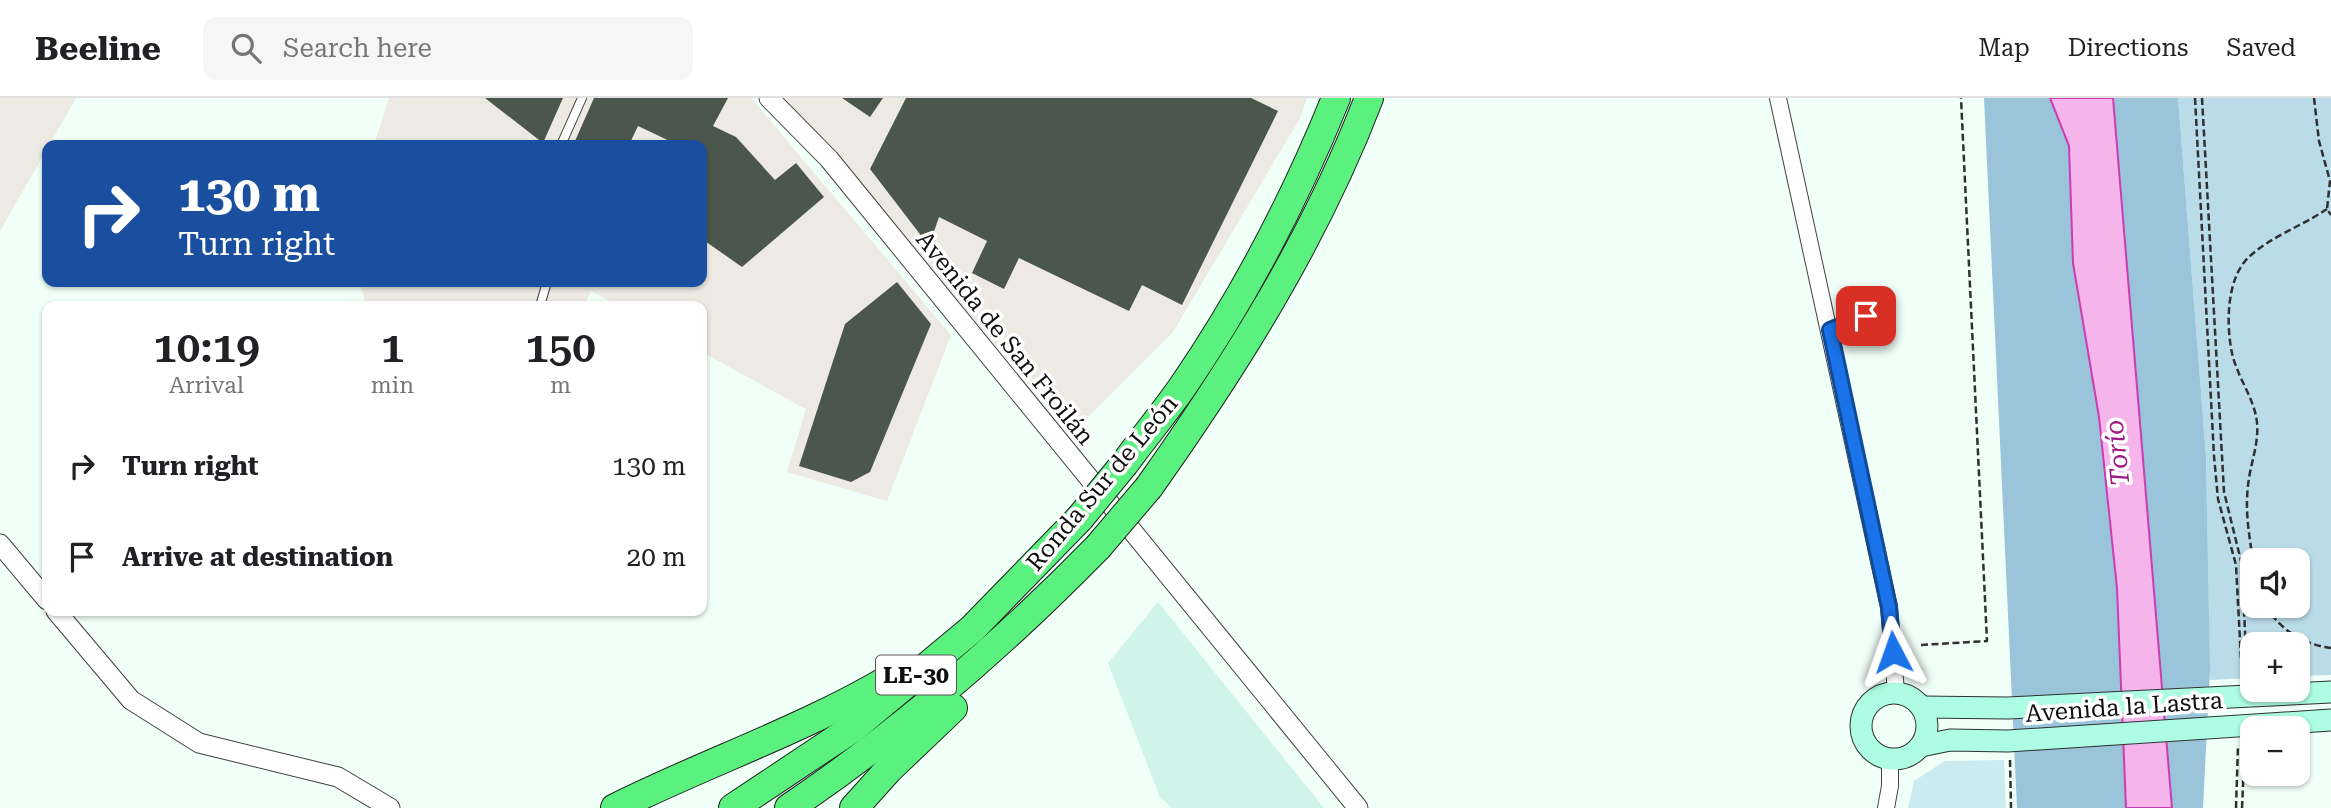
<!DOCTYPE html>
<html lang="en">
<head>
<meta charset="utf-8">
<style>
  :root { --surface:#fff; --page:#f6f6f6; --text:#202124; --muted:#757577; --line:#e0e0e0 }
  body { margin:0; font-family:"Roboto Serif",serif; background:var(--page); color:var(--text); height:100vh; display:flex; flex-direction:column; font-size:26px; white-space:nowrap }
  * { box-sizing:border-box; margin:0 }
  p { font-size:23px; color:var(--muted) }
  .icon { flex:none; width:38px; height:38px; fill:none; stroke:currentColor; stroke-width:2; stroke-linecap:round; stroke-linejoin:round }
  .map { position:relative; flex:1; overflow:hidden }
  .details { position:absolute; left:42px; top:203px; width:665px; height:315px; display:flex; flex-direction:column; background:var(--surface); border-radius:14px; box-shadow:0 2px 5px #0004 }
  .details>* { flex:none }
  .hud { position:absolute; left:42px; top:42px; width:665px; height:147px; border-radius:14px; box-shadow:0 2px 5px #0004; background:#1a4fa0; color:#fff; overflow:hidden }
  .tools { position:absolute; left:2240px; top:450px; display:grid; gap:14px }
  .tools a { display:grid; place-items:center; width:70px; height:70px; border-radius:14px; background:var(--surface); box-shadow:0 2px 5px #0004; font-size:35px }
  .pin { position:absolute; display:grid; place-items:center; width:60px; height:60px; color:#fff; margin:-30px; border-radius:14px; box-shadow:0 4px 10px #0006 }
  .me { position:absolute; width:77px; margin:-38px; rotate:356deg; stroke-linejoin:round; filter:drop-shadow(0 0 5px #0008) }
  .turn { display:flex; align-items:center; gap:24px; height:147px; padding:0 21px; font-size:32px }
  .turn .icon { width:91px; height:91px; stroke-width:2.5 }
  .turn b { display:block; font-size:49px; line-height:60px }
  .eta { display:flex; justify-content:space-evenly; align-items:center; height:119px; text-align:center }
  .eta b { font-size:42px; font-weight:600; line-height:49px }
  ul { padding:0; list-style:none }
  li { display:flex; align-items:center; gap:21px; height:91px; padding:0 21px }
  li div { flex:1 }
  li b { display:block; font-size:26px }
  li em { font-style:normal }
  header { display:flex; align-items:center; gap:42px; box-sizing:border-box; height:98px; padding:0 35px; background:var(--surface); border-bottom:2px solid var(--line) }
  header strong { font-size:33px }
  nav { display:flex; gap:38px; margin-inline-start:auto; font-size:24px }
  .search { width:490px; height:63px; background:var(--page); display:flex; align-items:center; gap:18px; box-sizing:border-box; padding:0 24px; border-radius:14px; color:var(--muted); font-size:26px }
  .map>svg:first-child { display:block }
  .industrial { fill:#ede9e3 }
  .farmland { fill:#d0f4e9 }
  .green { fill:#badce9; fill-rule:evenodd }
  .forest { fill:#99c4d9 }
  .pitch { fill:#cbebf0 }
  .water { fill:#f5b5eb; stroke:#cb3db1; stroke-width:2 }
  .building { fill:#4b574d }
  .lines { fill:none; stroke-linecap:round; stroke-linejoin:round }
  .service-casing { stroke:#414141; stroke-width:10 }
  .minor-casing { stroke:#414141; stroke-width:18 }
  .tertiary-casing { stroke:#414141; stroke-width:21 }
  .secondary-casing { stroke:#303030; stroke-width:23 }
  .motorway-casing { stroke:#1f1f1f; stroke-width:30 }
  .path { stroke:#303030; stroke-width:2.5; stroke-dasharray:7 3.5; stroke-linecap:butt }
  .service { stroke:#fff; stroke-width:8 }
  .minor { stroke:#fff; stroke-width:16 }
  .tertiary { stroke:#fff; stroke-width:19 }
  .secondary { stroke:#acfde3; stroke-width:21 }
  .motorway { stroke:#5bf17f; stroke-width:28 }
  .motorway-bridge-casing { stroke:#1f1f1f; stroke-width:30; stroke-linecap:butt }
  .motorway-bridge { stroke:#5bf17f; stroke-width:28 }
  .route-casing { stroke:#114b97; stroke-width:18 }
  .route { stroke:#1a73e8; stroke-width:12 }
  .labels { text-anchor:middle; stroke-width:7; stroke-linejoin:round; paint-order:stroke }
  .shield { fill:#fff; stroke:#565656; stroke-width:2 }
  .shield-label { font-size:23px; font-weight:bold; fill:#0e0e0e }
  .street-label { font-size:24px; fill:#0e0e0e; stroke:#fff }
  .water-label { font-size:26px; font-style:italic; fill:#9e1981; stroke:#fff }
</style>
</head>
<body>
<header>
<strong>Beeline</strong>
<div class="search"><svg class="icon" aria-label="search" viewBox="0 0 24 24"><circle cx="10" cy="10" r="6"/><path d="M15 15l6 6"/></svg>Search here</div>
<nav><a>Map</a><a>Directions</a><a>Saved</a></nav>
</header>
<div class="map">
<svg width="2331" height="710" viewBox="0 0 2331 710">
  <rect width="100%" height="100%" fill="#f0fff8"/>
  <g class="industrial">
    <polygon points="0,0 76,0 0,133"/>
    <polygon points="389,0 751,0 951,237 887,403 787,374 806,311 702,254 702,208 619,208 591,193 584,208 366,208 360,184 702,184 702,47 374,47"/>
    <polygon points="785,0 1307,0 1300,20 1173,234 1071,336"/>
  </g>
  <polygon class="farmland" points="1158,504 1324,710 1172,710 1160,699 1108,565"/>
  <path class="green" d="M2178,0H2331V577L2298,578V546H2252V580L2210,582L2206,358ZM2252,462H2298V508H2252Z"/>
  <polygon class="forest" points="1984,0 2178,0 2206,358 2210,572 2203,710 2017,710"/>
  <polygon class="pitch" points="2004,662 2006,710 1908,710 1914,683 1945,663"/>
  <polygon class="water" points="2050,0 2113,0 2172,710 2126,710 2117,490 2099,319 2073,165 2069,48"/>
  <g class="building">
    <polygon points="485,0 563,0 543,45"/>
    <polygon points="594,0 728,0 713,28 736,39 775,82 796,65 824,99 742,169 702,141 702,47 678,47 638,28 629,47 584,47 575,43"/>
    <polygon points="842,0 883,0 870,19"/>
    <polygon points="906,0 1251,0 1278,13 1182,207 1142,187 1129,213 1019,160 1004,191 972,175 987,143 939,119 929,148 870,71"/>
    <polygon points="897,184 931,226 870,374 851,384 799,368 845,226"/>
  </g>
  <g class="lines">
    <g class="service-casing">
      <g id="service">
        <polyline points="561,47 582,0"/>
        <polyline points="540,208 547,184"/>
        <polyline points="1830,232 1866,217"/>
      </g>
    </g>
    <g class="minor-casing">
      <g id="minor">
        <polyline points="1778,0 1889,509 1896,594"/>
        <polyline points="1886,710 1890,688 1890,661"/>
      </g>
    </g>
    <g class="tertiary-casing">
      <g id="tertiary">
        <polyline points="769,0 829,61 1358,710"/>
        <polyline points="0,446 47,502"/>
        <polyline points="56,513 131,602 199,645 338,679 390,710"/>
      </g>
    </g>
    <g class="secondary-casing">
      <g id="secondary">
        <circle cx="1894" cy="628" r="33"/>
        <polyline points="1922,609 2008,610 2331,594"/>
        <polyline points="1921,648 1950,642 2008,643 2331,622"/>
      </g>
    </g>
    <g class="motorway-casing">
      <g id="motorway">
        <path d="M1125,365C1144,339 1165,314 1183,288C1244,199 1296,99 1336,0"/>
        <path d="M1149,389C1236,266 1315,141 1369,0"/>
        <path d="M615,710C707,664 806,631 894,578"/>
        <polyline points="733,710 853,630 972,531 1080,420"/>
        <path d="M789,710C902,634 1003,546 1098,449"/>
        <polyline points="854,710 889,671 953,610"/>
      </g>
    </g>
    <g class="path">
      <polyline points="2195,0 2214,358 2218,401 2236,467 2242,580"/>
      <polyline points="2202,0 2224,394 2242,467 2247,578"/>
      <polyline points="2314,0 2319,43 2330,83 2327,111 2331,117"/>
      <path d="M2253,462C2249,437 2245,413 2248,388C2250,366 2259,347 2257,325C2255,301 2237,279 2232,255C2226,227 2226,179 2250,158C2272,138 2302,128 2327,111"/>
      <path d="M2266,508C2279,531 2304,547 2331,550"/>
      <polyline points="1921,547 1987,543 1961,0"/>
      <polyline points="2010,662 2011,710"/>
      <polyline points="2236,710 2238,647"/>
      <polyline points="2242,710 2245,644"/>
    </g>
    <use href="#service" class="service"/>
    <use href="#minor" class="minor"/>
    <use href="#tertiary" class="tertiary"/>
    <use href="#secondary" class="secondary"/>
    <use href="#motorway" class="motorway"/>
    <g class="motorway-bridge-casing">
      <g id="motorway-bridge">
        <polyline points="1080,420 1125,365"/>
        <polyline points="1098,449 1149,389"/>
      </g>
    </g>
    <use href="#motorway-bridge" class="motorway-bridge"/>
  </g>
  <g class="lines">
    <g class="route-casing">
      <polyline id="route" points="1866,218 1830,232 1889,509 1893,554"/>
    </g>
    <use href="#route" class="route"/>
  </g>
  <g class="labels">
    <rect class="shield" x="876" y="557.5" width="80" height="39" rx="5"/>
    <g class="shield-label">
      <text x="916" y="585">LE-30</text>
    </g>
    <g class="street-label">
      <text transform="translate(1005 240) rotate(51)" y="8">Avenida de San Froilán</text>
      <text transform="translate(1102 385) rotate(-50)" y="8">Ronda Sur de León</text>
      <text transform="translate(2124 609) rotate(-4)" y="8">Avenida la Lastra</text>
    </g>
    <g class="water-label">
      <text transform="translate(2117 355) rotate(-96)" y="9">Torío</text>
    </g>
  </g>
</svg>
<div class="tools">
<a><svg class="icon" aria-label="sound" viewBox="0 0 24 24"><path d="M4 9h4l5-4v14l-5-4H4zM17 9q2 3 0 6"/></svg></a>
<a>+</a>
<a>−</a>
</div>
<div class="pin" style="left:1866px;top:218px;background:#d93025"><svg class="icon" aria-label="arrive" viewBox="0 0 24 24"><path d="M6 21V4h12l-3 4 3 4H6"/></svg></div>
<svg class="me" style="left:1893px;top:554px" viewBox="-20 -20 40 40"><path d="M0-17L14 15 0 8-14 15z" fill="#1a73e8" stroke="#fff" stroke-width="4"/></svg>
<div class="hud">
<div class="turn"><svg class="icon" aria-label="right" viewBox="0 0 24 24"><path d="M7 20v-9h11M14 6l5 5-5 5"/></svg><div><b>130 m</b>Turn right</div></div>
</div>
<section class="details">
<div class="eta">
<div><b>10:19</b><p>Arrival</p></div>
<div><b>1</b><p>min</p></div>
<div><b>150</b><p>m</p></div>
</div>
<ul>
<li><svg class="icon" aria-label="right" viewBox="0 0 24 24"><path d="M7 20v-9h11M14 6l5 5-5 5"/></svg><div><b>Turn right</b></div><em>130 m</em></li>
<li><svg class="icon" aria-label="arrive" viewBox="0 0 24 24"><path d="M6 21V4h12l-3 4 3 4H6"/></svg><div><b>Arrive at destination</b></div><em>20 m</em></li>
</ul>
</section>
</div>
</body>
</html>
